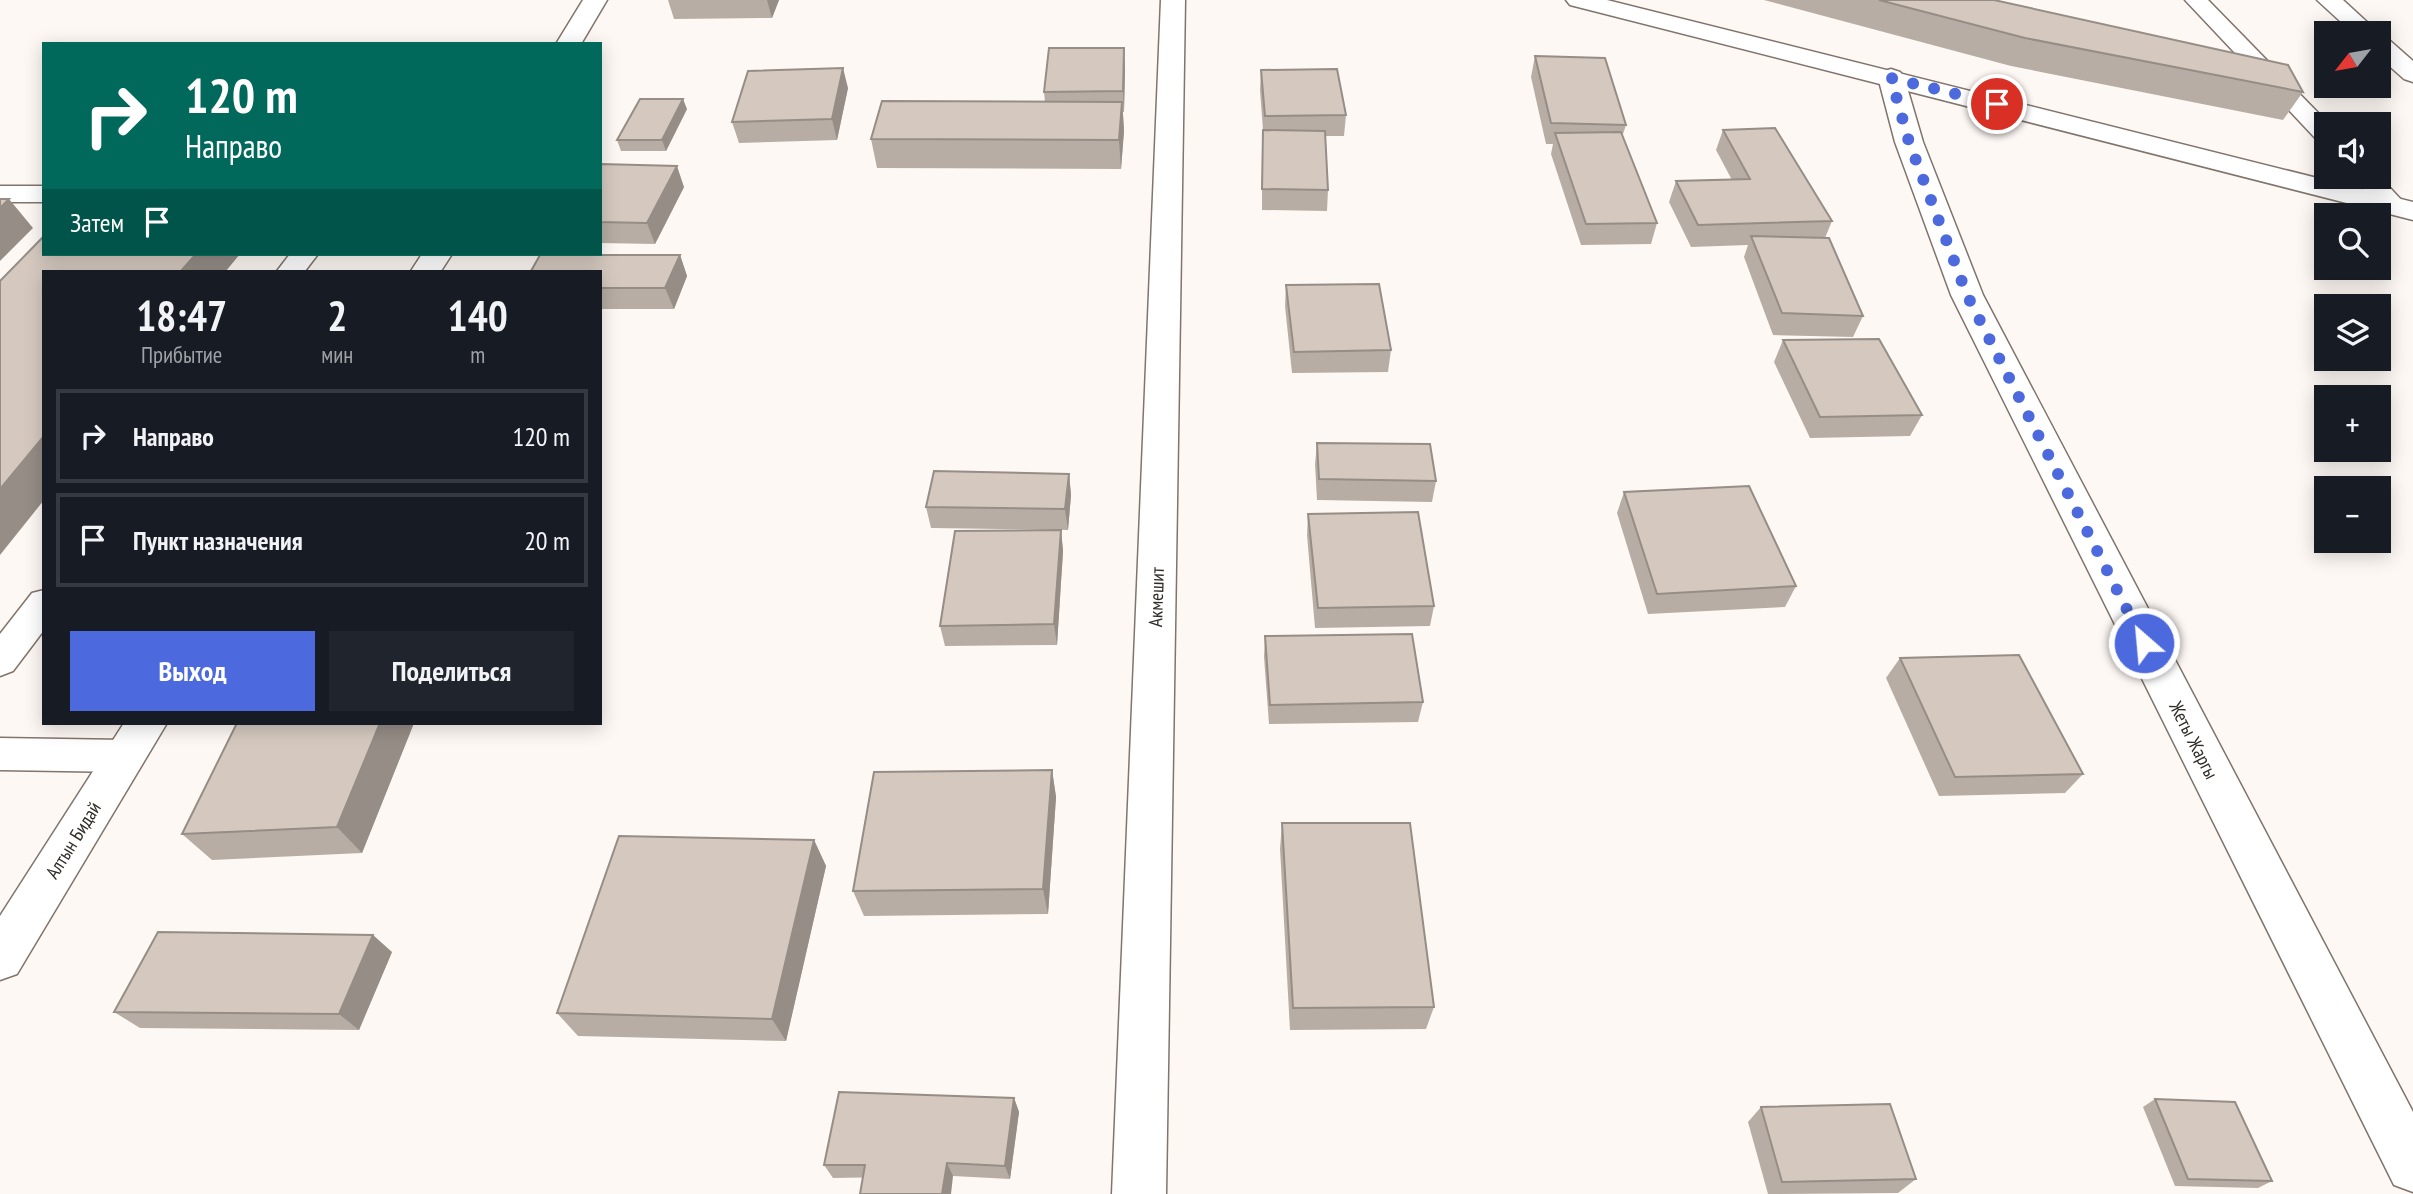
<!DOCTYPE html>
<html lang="ru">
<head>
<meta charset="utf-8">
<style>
  :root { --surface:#171b24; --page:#20242c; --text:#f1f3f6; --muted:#9ea1a6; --line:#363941; --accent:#4c69dd }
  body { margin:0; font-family:"PT Sans Narrow",sans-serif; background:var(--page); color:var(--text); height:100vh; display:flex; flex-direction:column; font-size:26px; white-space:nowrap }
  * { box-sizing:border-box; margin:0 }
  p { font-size:23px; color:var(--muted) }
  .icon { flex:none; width:38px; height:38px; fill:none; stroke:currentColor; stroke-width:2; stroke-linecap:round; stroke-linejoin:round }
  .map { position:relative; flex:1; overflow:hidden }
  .side { position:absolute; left:42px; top:270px; width:560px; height:455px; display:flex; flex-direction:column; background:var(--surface); border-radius:0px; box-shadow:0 4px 18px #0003 }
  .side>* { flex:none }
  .banner { position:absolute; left:42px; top:42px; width:560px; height:214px; border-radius:0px; box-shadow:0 4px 18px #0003; background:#00695c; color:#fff; overflow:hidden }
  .needle { width:46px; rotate:239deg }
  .tools { position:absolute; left:2314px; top:21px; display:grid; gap:14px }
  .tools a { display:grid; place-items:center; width:77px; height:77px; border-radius:0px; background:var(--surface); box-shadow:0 4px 18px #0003; font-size:35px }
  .pin { position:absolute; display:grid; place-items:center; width:60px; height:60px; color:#fff; margin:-30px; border:4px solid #fff; border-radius:50%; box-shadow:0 2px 7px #0007 }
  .me { position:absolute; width:77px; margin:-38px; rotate:333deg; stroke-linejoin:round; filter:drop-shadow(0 0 5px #0008) }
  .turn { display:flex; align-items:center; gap:24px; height:147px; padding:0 28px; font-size:32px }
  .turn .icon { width:91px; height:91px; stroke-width:2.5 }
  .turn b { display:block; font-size:49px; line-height:60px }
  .then { display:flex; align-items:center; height:66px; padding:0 28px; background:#0003; gap:14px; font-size:26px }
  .eta { display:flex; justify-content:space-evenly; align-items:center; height:119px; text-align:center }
  .eta b { font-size:42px; font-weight:600; line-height:49px }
  .button { display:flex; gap:14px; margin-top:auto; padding:14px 28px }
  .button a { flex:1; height:80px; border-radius:0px; background:var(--accent); color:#fff; font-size:28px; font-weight:600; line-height:80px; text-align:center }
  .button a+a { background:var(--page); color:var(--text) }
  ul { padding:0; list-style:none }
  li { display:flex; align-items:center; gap:21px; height:94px; margin:0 14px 10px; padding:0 14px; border:4px solid var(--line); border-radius:0px }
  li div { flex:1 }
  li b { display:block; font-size:26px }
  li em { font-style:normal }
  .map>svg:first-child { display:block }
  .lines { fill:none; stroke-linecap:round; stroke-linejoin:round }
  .service-casing { stroke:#80746c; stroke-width:3 }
  .minor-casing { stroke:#80746c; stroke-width:3 }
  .tertiary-casing { stroke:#80746c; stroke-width:3 }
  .trunk-casing { stroke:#80746c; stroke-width:3 }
  .service { fill:#fff; fill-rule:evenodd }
  .minor { fill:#fff; fill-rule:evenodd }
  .tertiary { fill:#fff; fill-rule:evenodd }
  .trunk { fill:#fff; fill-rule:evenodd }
  .wall { fill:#b7ada4 }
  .shaded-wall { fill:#958d86 }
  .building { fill:#d5c9bf; stroke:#958d86; stroke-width:2 }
  .route { stroke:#4c69dd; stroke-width:12; stroke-dasharray:0 21.6 }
  .labels { text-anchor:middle; stroke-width:7; stroke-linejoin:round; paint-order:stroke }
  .street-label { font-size:19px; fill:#302c28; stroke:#fff }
</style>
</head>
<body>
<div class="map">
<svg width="2413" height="1194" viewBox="0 0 2413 1194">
  <rect width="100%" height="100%" fill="#fef8f4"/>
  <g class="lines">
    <g class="service-casing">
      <g id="service">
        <polygon points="2185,0 2208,0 2329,124 2326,124 2326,142 2317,140"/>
        <path d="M2378,175L2407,206L2403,212C2382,217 2365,194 2353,177Z"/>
        <rect x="0" y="186" width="44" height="16"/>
        <polygon points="290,254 318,254 305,271 277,271"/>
        <polygon points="44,590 44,630 13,671 0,676 0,634 32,593"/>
        <polygon points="0,738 125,740 139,745 144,756 139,767 125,772 0,770"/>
      </g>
    </g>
    <g class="minor-casing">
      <g id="minor">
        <polygon points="583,0 607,0 581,44 556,44"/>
        <polygon points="1161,0 1185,0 1166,1194 1112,1194"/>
        <polygon points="1891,69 1900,72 1904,77 1923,142 1983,295 2413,1112 2413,1192 2394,1185 1951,295 1895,142 1878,77 1882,72"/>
        <polygon points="422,254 452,254 441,271 411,271"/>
        <polygon points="124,723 167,723 17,974 0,980 0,916"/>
      </g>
    </g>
    <g class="tertiary-casing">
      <polygon id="tertiary" points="1566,0 1607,0 2413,202 2413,220 1570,5"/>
    </g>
    <g class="trunk-casing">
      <g id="trunk">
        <polygon points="2317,0 2343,0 2379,33 2353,33"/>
        <polygon points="2378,36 2387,38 2413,61 2413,82 2404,79 2378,56"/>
      </g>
    </g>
    <use href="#service" class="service"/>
    <use href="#minor" class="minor"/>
    <use href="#tertiary" class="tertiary"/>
    <use href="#trunk" class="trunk"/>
  </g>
  <g class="wall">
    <polygon points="668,0 779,0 772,18 674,19"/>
    <polygon points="1764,0 1994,0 2303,92 2283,120 2011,66"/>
    <polygon points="1124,48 1125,68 1124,112 1123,112 1124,131 1121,169 877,168 871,139 1045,102 1044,92"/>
    <polygon points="1535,56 1626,125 1622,137 1657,223 1651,244 1581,245 1551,154 1553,144 1546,144 1531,77"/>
    <polygon points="1261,70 1346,115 1344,136 1325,136 1328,190 1327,211 1262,210 1262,151 1263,130 1260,90"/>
    <polygon points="848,88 837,140 739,143 732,122"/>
    <polygon points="687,109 666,151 621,151 617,140"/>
    <polygon points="1723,130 1832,221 1825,238 1863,316 1853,337 1773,335 1744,257 1748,245 1691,247 1669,202 1676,181 1732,180 1716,150"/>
    <polygon points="600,164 684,187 655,244 600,243"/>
    <polygon points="680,255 687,276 674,309 600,309 600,271"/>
    <polygon points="1286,285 1391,350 1388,372 1292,373 1285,306"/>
    <polygon points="1783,340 1922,415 1910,436 1810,438 1774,362"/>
    <polygon points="1317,443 1436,481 1432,502 1317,500 1315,464"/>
    <polygon points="1069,474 1071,495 1068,530 931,528 926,507"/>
    <polygon points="1624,492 1796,586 1785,607 1648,614 1617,513"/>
    <polygon points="1308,514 1434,606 1430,626 1315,628 1307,535"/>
    <polygon points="1061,530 1063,551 1057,645 945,646 940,626"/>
    <polygon points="1265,636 1423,702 1418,722 1269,724 1264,657"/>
    <polygon points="1900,658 2083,774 2065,793 1939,796 1886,678"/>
    <polygon points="237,723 414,723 362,853 212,860 182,834"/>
    <polygon points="1052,770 1056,797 1048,914 864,916 853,891"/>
    <polygon points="1282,823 1434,1007 1426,1029 1290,1030 1280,849"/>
    <polygon points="814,840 826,866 786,1041 578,1036 557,1013"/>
    <polygon points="392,952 359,1030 140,1028 114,1012"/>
    <polygon points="1014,1098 1019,1112 1010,1179 953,1176 833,1178 824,1165"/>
    <polygon points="2155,1099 2272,1181 2258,1188 2175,1186 2143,1107"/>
    <polygon points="1761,1107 1916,1179 1898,1193 1768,1194 1748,1122"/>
  </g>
  <g class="shaded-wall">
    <polygon points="767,0 779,0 772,18"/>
    <polygon points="1124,48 1125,68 1124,112 1123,91"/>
    <polygon points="843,68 848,88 837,140 832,119"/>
    <polygon points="683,99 687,109 666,151 662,140"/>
    <polygon points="1122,102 1124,131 1121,169 1119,140"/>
    <polygon points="677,166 684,187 655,244 647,223"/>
    <polygon points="9,199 33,228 0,261 0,208"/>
    <polygon points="196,254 240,254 226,271 181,271"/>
    <polygon points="680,255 687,276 674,309 665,288"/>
    <polygon points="44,436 44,500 0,555 0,489"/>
    <polygon points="1069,474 1071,495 1068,530 1065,509"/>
    <polygon points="1061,530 1063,551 1057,645 1054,624"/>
    <polygon points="380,723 414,723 362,853 337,827"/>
    <polygon points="1052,770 1056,797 1048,914 1043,889"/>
    <polygon points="814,840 826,866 786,1041 772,1019"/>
    <polygon points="373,935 392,952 359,1030 339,1014"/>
    <polygon points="1014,1098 1019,1112 1010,1179 1005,1166"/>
    <polygon points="947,1163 953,1176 951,1194 942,1194"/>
  </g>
  <g class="building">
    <polygon points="1879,0 1994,0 2288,65 2303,92 2025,38"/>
    <polygon points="1049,48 1124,48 1123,91 1044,92"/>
    <polygon points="1535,56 1605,58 1626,125 1551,123"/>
    <polygon points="843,68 832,119 732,122 748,71"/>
    <polygon points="1337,69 1346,115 1265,116 1261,70"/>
    <polygon points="640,99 683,99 662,140 617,140"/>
    <polygon points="882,101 1122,102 1119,140 871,139"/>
    <polygon points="1775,128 1832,221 1698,225 1676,181 1750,179 1723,130"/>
    <polygon points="1263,130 1325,131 1328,190 1262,189"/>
    <polygon points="1621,132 1657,223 1586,224 1555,133"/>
    <polygon points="600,164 677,166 647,223 600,222"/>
    <polygon points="0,199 9,199 0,208"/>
    <polygon points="44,236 44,254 196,254 181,271 44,271 44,436 0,489 0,281"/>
    <polygon points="1751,236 1829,238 1863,316 1782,313"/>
    <polygon points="540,255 680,255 665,288 600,288 600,271 531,271"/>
    <polygon points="1379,284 1391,350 1294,352 1286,285"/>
    <polygon points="1879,339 1922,415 1820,417 1783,340"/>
    <polygon points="1317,443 1430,444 1436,481 1319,479"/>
    <polygon points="934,471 1069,474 1065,509 926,507"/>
    <polygon points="1749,486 1796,586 1657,594 1624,492"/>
    <polygon points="1418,512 1434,606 1318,608 1308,514"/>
    <polygon points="1061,530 1054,624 940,626 955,531"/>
    <polygon points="1412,634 1423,702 1270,705 1265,636"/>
    <polygon points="2019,655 2083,774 1955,777 1900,658"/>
    <polygon points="237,723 380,723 337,827 182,834"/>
    <polygon points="1052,770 1043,889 853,891 874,772"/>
    <polygon points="1282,823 1410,823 1434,1007 1293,1008"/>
    <polygon points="619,836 814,840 772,1019 557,1013"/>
    <polygon points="158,932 373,935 339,1014 114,1012"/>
    <polygon points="839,1092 1014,1098 1005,1166 947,1163 942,1194 860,1194 865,1165 824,1165"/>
    <polygon points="2155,1099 2235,1102 2272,1181 2188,1179"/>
    <polygon points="1890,1104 1916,1179 1782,1182 1761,1107"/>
  </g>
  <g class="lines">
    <polyline class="route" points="1997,104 1891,78 1909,142 1967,295 2144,643"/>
  </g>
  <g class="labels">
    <g class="street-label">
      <text transform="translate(1156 597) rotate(-88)" y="7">Акмешит</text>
      <text transform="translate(2194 740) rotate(63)" y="7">Жеты Жаргы</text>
      <text transform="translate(73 840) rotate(-58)" y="7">Алтын Бидай</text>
    </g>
  </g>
</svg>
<div class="tools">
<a><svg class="needle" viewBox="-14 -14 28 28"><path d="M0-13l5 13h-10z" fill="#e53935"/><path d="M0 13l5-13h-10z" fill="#9ea1a6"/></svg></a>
<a><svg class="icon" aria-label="sound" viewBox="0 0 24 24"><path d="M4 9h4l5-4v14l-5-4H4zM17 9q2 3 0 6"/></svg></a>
<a><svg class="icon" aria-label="search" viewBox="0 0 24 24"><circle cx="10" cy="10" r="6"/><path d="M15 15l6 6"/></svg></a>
<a><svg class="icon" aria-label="layers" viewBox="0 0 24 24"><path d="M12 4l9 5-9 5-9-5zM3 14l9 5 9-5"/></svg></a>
<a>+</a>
<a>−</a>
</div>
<div class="pin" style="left:1997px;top:104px;background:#d93025"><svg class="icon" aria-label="arrive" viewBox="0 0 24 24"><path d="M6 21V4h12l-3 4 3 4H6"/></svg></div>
<svg class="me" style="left:2144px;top:643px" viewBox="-20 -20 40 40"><circle r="17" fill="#4c69dd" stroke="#fff" stroke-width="3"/><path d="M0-11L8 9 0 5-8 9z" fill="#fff"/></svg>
<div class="banner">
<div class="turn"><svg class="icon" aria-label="right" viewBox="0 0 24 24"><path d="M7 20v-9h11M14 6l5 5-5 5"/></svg><div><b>120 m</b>Направо</div></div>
<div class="then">Затем<svg class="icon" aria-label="arrive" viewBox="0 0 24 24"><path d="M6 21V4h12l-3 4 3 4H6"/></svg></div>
</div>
<section class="side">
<div class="eta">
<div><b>18:47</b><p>Прибытие</p></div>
<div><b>2</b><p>мин</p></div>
<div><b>140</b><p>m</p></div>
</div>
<ul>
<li><svg class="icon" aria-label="right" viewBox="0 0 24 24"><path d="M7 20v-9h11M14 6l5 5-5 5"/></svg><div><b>Направо</b></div><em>120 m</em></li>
<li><svg class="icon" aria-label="arrive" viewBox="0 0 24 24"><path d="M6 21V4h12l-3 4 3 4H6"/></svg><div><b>Пункт назначения</b></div><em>20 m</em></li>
</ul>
<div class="button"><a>Выход</a><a>Поделиться</a></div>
</section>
</div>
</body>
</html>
